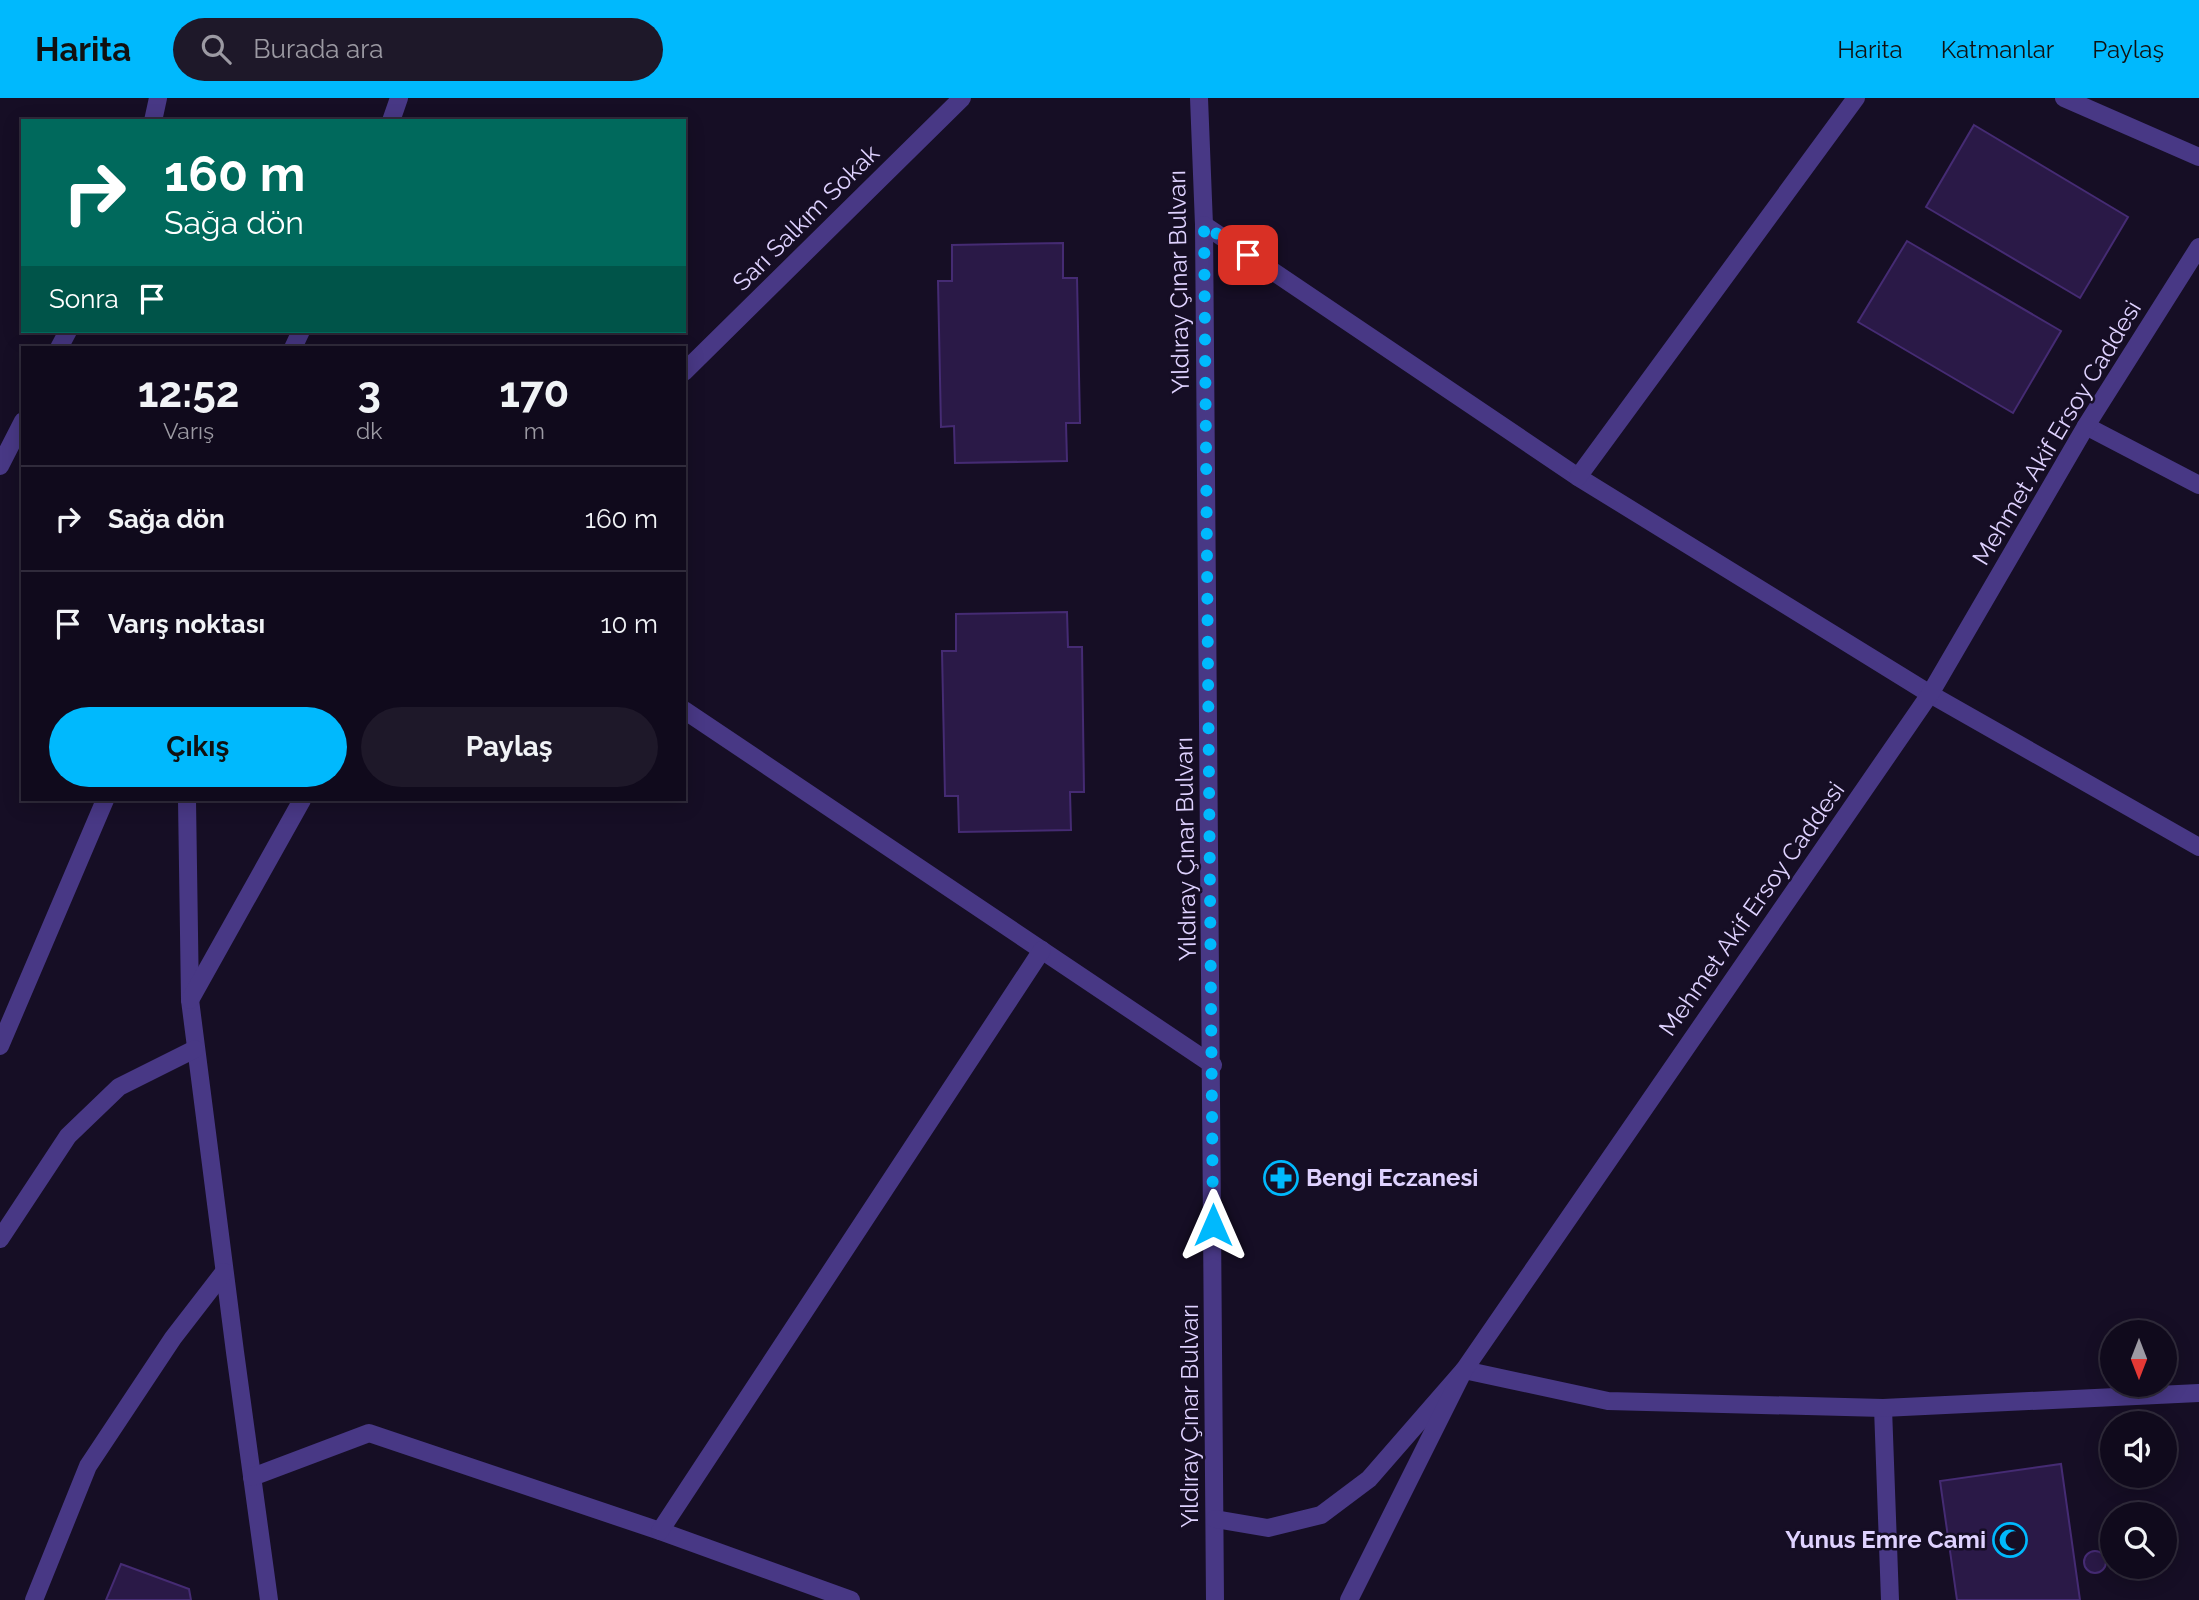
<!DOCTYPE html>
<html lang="tr">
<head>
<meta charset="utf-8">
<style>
  :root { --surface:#100a1c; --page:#1e1829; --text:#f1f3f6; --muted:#9c9aa3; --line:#302b3b; --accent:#00b9fd }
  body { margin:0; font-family:Raleway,sans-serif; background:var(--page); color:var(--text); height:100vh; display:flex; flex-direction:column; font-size:26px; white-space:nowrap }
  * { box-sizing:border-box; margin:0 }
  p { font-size:23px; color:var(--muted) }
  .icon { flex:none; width:38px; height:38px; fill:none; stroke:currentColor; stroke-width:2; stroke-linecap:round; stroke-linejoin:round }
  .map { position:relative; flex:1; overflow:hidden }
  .panel { position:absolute; left:21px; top:248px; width:665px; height:455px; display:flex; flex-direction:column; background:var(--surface); border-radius:0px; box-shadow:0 4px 18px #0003,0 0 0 2px var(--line) }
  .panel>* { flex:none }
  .guide { position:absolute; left:21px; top:21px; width:665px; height:214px; border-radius:0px; box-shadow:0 4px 18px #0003,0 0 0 2px var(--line); background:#00695c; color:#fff; overflow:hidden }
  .needle { width:46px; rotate:180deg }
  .buttons { position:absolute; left:2100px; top:1222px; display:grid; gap:14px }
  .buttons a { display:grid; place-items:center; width:77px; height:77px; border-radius:50%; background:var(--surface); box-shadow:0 4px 18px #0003,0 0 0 2px var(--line); font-size:35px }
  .pin { position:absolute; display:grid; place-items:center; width:60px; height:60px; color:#fff; margin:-30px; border-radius:14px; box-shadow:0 4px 10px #0006 }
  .me { position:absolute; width:77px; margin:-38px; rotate:0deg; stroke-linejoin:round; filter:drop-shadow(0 0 5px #0008) }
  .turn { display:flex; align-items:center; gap:24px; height:147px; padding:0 28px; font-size:32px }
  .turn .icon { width:91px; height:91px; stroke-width:2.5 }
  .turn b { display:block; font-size:49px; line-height:60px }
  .then { display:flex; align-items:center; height:66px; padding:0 28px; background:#0003; gap:14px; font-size:26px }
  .eta { display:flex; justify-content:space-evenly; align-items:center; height:119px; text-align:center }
  .eta b { font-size:42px; font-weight:700; line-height:49px }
  .cta { display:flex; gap:14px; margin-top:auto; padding:14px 28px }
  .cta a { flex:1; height:80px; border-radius:42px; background:var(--accent); color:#111; font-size:28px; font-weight:700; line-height:80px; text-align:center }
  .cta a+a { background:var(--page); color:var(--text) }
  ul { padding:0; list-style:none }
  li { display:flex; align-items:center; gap:21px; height:105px; padding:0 28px; border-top:2px solid var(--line) }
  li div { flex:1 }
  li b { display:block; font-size:26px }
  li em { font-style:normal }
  header { display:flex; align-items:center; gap:42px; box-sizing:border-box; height:98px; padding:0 35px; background:var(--accent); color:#111 }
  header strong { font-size:33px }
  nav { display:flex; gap:38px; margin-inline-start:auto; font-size:24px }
  .search { width:490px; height:63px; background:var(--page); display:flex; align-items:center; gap:18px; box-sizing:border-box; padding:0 24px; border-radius:38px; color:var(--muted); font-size:26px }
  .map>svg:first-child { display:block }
  .building { fill:#2a1947; stroke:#452b73; stroke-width:2 }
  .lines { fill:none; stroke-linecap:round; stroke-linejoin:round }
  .minor { stroke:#483885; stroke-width:18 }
  .route { stroke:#00b9fd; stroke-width:12; stroke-dasharray:0 21.6 }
  .labels { text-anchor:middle; stroke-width:5; stroke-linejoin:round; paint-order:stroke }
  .street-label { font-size:24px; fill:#dfd2ff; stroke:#160e25 }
  .poi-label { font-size:24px; font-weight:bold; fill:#dfd2ff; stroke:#160e25; text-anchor:start }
</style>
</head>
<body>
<header>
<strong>Harita</strong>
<div class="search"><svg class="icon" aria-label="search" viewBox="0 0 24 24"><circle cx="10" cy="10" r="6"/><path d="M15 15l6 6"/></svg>Burada ara</div>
<nav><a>Harita</a><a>Katmanlar</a><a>Paylaş</a></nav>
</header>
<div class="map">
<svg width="2199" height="1502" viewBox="0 0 2199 1502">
  <rect width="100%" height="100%" fill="#160e25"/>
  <g class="building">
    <polygon points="1974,27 2128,119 2080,200 1926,109"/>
    <polygon points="1907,143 2061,233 2013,315 1858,224"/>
    <polygon points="1063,145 1063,180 1077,180 1080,325 1066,325 1067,363 955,365 954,328 941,329 938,183 952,183 952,147"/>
    <polygon points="1067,514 1068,549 1082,549 1084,694 1070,694 1071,732 959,734 958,698 945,698 942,553 956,553 956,516"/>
    <polygon points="2061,1366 2080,1502 1957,1502 1940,1383"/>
    <circle cx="2095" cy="1464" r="11"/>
    <polygon points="121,1466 189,1491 191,1502 106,1502"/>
  </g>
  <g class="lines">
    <g class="minor">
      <polyline points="1199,0 1204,127 1215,1502"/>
      <polyline points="2064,0 2199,59"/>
      <polyline points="153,23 158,0"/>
      <polyline points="391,23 399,0"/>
      <polyline points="1204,127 1578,379 1930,596 2199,749"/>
      <polyline points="59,250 68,233"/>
      <polyline points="293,250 301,233"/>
      <polyline points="684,274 962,0"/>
      <polyline points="2086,328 2199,387"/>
      <polyline points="0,368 23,323"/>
      <polyline points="1578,379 1856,0"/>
      <polyline points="684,612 1213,967"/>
      <polyline points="187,702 190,902 235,1254 269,1502"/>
      <polyline points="190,902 302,702"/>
      <polyline points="0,948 105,702"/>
      <polyline points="0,1141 68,1038 119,989 195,951"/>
      <polyline points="1883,1310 1890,1502"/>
      <polyline points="252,1379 369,1335 660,1433 851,1502"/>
      <polyline points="1215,1421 1268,1430 1321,1417 1369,1381 1464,1272 1608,1303 1883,1310 2199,1295"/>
      <polyline points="660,1433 1042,852"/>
      <polyline points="34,1502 88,1368 173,1240 224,1174"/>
      <polyline points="1349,1502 1464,1272 1930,596 2086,328 2199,149"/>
    </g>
  </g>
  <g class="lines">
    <polyline class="route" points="1213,1127 1204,127 1248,157"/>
  </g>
  <defs>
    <g id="pharmacy-ring" transform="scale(1.75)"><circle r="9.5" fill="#160e25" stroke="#00b9fd" stroke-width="1.5"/><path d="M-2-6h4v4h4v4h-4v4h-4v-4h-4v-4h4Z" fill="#00b9fd"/></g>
    <g id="mosque-ring" transform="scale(1.75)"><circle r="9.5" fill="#160e25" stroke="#00b9fd" stroke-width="1.5"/><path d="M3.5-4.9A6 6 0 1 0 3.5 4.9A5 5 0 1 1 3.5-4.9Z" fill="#00b9fd"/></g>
  </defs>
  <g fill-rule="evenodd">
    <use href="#pharmacy-ring" x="1281" y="1080"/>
    <use href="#mosque-ring" x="2010" y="1442"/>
  </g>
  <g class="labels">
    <g class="street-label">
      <text transform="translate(806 120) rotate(-45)" y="8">Sarı Salkım Sokak</text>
      <text transform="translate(1179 184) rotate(-91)" y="8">Yıldıray Çınar Bulvarı</text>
      <text transform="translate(2057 335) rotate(-59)" y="8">Mehmet Akif Ersoy Caddesi</text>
      <text transform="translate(1186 751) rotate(-91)" y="8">Yıldıray Çınar Bulvarı</text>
      <text transform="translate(1752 811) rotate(-55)" y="8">Mehmet Akif Ersoy Caddesi</text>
      <text transform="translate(1190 1318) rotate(-90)" y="8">Yıldıray Çınar Bulvarı</text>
    </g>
    <g class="poi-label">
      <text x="1306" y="1088">Bengi Eczanesi</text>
      <text x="1986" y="1450" text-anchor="end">Yunus Emre Cami</text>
    </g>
  </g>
</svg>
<div class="buttons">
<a><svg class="needle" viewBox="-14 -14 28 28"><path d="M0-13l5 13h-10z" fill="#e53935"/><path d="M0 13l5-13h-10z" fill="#9c9aa3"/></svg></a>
<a><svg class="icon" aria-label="sound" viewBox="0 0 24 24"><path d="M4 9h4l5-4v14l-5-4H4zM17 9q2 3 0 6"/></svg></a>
<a><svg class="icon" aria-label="search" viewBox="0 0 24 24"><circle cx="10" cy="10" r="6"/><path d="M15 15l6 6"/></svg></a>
</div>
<div class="pin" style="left:1248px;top:157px;background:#d93025"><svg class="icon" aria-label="arrive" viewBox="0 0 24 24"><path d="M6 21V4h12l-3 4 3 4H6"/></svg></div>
<svg class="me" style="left:1213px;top:1127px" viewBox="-20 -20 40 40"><path d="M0-17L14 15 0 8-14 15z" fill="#00b9fd" stroke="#fff" stroke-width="4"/></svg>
<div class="guide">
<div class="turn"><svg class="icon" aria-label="right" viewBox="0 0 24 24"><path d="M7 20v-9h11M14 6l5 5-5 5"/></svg><div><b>160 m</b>Sağa dön</div></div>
<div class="then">Sonra<svg class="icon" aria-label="arrive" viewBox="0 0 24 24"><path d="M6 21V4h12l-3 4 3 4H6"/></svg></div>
</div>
<section class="panel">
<div class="eta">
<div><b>12:52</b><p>Varış</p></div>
<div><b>3</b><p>dk</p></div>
<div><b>170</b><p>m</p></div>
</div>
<ul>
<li><svg class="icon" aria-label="right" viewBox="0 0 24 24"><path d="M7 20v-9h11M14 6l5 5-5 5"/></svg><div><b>Sağa dön</b></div><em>160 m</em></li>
<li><svg class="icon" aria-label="arrive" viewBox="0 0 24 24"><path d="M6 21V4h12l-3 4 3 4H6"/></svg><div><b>Varış noktası</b></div><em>10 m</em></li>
</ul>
<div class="cta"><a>Çıkış</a><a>Paylaş</a></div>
</section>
</div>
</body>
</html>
